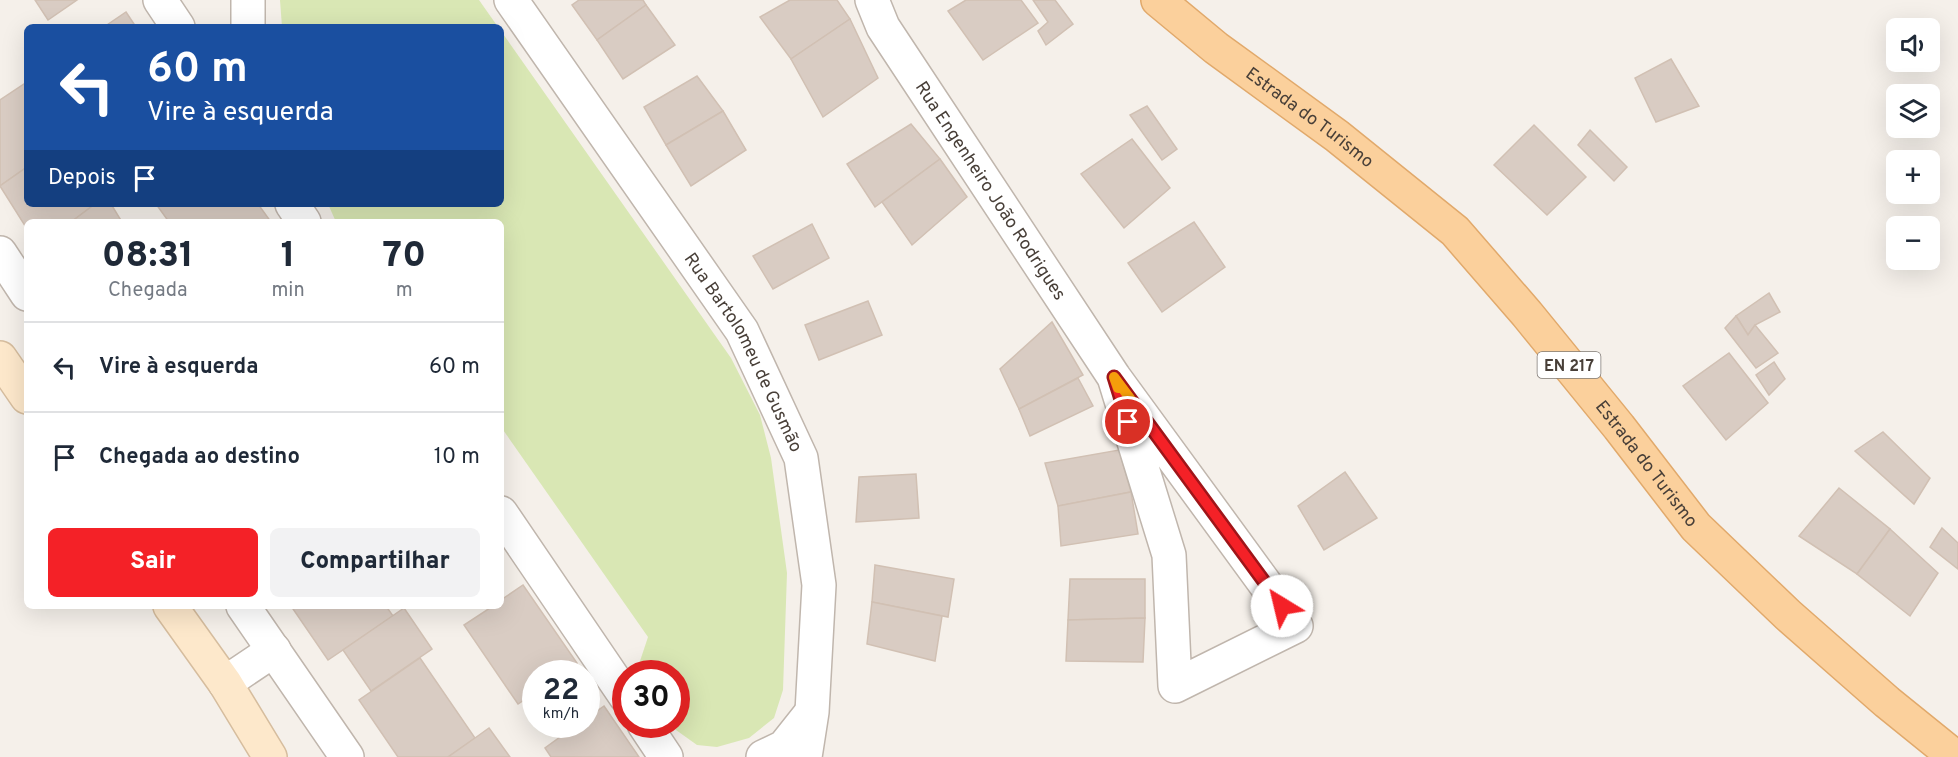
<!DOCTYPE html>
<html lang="pt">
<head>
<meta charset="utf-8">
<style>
  :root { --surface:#fff; --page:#f2f2f3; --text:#1f2937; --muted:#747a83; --line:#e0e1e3; --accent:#f42127 }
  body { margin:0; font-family:Overpass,sans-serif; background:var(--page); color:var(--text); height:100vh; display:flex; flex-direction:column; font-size:22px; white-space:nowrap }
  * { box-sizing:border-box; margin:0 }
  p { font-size:20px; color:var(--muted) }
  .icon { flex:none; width:33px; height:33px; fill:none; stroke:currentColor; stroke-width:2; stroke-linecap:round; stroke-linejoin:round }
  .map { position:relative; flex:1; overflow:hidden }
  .details { position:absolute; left:24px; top:219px; width:480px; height:390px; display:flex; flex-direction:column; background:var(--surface); border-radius:9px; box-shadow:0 6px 24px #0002 }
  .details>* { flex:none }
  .top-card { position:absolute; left:24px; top:24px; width:480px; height:183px; border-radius:9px; box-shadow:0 6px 24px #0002; background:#1a4fa0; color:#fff; overflow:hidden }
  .tools { position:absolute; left:1886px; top:18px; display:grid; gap:12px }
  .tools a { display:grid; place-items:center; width:54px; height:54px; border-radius:9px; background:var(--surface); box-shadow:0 6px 24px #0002; font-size:30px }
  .speed { position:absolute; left:522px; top:660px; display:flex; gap:12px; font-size:30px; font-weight:700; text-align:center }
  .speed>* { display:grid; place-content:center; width:78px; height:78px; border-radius:50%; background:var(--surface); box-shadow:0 6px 24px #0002; line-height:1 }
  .speed small { font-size:15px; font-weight:400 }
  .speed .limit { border:9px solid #d22; background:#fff; color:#111 }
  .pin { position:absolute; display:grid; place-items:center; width:51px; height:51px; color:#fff; margin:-26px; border:3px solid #fff; border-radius:50%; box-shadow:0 2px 6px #0007 }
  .me { position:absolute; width:66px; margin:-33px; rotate:324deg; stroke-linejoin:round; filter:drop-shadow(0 0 4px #0008) }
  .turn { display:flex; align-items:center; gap:21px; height:126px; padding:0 24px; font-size:27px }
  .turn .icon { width:78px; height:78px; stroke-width:2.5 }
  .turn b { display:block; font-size:42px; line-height:51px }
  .then { display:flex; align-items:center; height:57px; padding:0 24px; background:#0003; gap:12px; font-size:22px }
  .eta { display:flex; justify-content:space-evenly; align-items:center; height:102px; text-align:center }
  .eta b { font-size:36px; font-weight:800; line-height:42px }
  .primary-button { display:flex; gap:12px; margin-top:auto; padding:12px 24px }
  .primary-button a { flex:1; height:69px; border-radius:9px; background:var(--accent); color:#fff; font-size:24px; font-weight:800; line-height:69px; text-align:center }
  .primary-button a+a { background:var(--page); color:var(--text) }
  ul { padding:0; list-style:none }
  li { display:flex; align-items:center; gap:18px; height:90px; padding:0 24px; border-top:2px solid var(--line) }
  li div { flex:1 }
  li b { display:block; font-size:22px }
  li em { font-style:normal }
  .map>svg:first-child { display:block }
  .green { fill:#d9e7b4 }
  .building { fill:#d9ccc3; stroke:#d1c0b3; stroke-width:1.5 }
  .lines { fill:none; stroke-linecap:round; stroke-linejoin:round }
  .street-casing { stroke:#c0b6ad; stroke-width:36 }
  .secondary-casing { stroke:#d6bd9e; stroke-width:36 }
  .primary-casing { stroke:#e1a96b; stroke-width:36 }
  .street { stroke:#fff; stroke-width:33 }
  .secondary { stroke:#fde8cb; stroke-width:33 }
  .primary { stroke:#fbd09c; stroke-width:33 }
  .route-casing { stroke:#9f1519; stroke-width:15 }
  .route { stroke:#f42127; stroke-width:10 }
  .slow { stroke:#f59e0b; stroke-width:10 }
  .labels { text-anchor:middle; stroke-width:5; stroke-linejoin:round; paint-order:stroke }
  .shield { fill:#fff; stroke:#7f7974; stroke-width:1.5 }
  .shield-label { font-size:16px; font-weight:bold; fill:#483f38 }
  .street-label { font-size:18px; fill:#483f38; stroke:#fff }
</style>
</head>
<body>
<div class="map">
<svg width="1958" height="757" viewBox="0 0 1958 757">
  <rect width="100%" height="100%" fill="#f5f0ea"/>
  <g class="green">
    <polygon points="280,0 479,0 498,27 282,27"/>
    <polygon points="501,31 731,358 760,415 771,458 787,573 783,690 774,718 749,738 717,747 697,745 676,730 671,725 676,724 676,674 636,673 648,637 501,427 501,222 336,222 328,204 501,204"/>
  </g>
  <g class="building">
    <polygon points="35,0 77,0 48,20"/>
    <polygon points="579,0 643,0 646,5 597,40 572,5"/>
    <polygon points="790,0 837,0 850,19 791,59 760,17"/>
    <polygon points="966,0 1021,0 1038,23 983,60 948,11"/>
    <polygon points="1033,0 1055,0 1073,24 1046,45 1038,31 1048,22"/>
    <polygon points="646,5 675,45 623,79 597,40"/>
    <polygon points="126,12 136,27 104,27"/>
    <polygon points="850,19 878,78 823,117 791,59"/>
    <polygon points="1671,59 1699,106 1656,122 1635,78"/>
    <polygon points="697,76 723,111 666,145 644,107"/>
    <polygon points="24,84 27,87 27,167 0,186 0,100"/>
    <polygon points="1147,106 1177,149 1162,160 1130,115"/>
    <polygon points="723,111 746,150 691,186 666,145"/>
    <polygon points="911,124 940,159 875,207 847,164"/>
    <polygon points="1534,125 1586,177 1547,215 1494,165"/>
    <polygon points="1590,130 1627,167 1614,181 1578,145"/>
    <polygon points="1132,139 1170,188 1124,228 1081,174"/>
    <polygon points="940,159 967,197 912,245 882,202"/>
    <polygon points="27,167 27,204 95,204 71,222 27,222 27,229 0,186"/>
    <polygon points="95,204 111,204 122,222 71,222"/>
    <polygon points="156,204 258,204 271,222 169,222"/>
    <polygon points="1194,222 1225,267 1162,312 1128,263"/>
    <polygon points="812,224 829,258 773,289 753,256"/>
    <polygon points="1769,293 1780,312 1755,325 1748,335 1736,316"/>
    <polygon points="868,301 882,335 819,360 805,325"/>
    <polygon points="1736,316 1748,335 1755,325 1778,353 1756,368 1725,328"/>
    <polygon points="1052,322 1083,375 1019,409 1000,369"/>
    <polygon points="1729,353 1768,403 1726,440 1683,386"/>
    <polygon points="1774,362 1785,379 1769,395 1756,375"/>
    <polygon points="1078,378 1093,406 1030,436 1019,409"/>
    <polygon points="1883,432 1930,478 1914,504 1855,451"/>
    <polygon points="1119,450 1131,492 1058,506 1045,463"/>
    <polygon points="1345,472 1377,518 1324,550 1298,506"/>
    <polygon points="916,474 919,518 856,522 859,477"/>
    <polygon points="1839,488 1890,529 1857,574 1799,536"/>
    <polygon points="1131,492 1138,534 1061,546 1058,506"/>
    <polygon points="1942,528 1958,543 1958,569 1930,547"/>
    <polygon points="1890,529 1938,573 1910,616 1857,574"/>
    <polygon points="875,565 954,579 948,617 872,602"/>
    <polygon points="1070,579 1145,579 1145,618 1068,620"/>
    <polygon points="523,585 577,663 562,674 536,674 536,692 518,704 464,625 493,606 501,606 501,600"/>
    <polygon points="872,602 942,616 935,661 867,644"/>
    <polygon points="291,606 386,606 393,616 328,660"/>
    <polygon points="404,608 432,649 371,691 343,650"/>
    <polygon points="1145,618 1143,662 1066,661 1068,620"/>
    <polygon points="420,658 475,738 448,757 398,757 359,700"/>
    <polygon points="604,706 639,757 551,757 545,748 578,724 586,724 586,719"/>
    <polygon points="489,728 510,757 448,757 475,738"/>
  </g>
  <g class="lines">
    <g class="street-casing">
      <g id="street">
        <polyline points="160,0 178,27"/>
        <polyline points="248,0 248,27"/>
        <path id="s1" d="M511,0L742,331L801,458L819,585L812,712L805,757"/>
        <path id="s2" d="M872,0L883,27L1114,377L1296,626L1175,686L1169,555L1114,377"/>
        <polyline points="292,204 304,222"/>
        <polyline points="0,253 27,294"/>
        <polyline points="501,513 626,697"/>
        <polyline points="243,606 347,757"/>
        <polyline points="225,683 274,650"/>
        <polyline points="644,724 666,757"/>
        <polyline points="763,757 784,747 811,713"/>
      </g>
    </g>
    <g class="secondary-casing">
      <g id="secondary">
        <polyline points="0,358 27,397"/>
        <polyline points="170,606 225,683 270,757"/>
      </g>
    </g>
    <g class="primary-casing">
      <g id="primary">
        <path id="s3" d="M1158,0L1216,48L1337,136L1455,231L1527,314L1619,427L1696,527L1788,615L1887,702L1955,757"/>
      </g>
    </g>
    <use href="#street" class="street"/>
    <use href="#secondary" class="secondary"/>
    <use href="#primary" class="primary"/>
  </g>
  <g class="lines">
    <g class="route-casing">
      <polyline id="route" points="1128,422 1114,377 1282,606"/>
    </g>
    <use href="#route" class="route"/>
    <polyline class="slow" points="1118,388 1114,377 1147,421"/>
  </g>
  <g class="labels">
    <rect class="shield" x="1537.5" y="352" width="63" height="26" rx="4.5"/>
    <g class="shield-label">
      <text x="1569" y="371">EN 217</text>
    </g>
    <g class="street-label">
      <text dy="6" stroke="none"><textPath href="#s3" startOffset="192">Estrada do Turismo</textPath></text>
      <text dy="6" stroke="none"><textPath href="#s2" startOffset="225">Rua Engenheiro João Rodrigues</textPath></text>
      <text dy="6" stroke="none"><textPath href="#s1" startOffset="423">Rua Bartolomeu de Gusmão</textPath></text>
      <text dy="6" stroke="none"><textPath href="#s3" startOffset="678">Estrada do Turismo</textPath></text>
    </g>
  </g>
</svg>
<div class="tools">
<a><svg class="icon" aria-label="sound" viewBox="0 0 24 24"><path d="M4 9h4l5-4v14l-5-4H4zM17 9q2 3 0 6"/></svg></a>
<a><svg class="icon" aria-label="layers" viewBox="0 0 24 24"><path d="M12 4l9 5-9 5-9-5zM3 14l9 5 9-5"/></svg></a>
<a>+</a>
<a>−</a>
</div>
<div class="speed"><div>22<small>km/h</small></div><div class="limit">30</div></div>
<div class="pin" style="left:1128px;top:422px;background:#d93025"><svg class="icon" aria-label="arrive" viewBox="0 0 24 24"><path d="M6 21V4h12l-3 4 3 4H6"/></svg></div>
<svg class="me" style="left:1282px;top:606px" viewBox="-20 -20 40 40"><circle r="19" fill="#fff"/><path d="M0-13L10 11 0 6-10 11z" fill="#f42127"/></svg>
<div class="top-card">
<div class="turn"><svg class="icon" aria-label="left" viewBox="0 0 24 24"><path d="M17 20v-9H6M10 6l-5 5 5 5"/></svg><div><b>60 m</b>Vire à esquerda</div></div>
<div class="then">Depois<svg class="icon" aria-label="arrive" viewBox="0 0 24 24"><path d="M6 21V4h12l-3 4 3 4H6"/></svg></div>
</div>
<section class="details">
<div class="eta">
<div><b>08:31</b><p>Chegada</p></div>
<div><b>1</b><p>min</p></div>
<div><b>70</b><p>m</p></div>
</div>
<ul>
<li><svg class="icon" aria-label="left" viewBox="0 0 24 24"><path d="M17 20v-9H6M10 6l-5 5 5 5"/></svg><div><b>Vire à esquerda</b></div><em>60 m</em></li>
<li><svg class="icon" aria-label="arrive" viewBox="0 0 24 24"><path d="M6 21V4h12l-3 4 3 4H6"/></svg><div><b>Chegada ao destino</b></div><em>10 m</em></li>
</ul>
<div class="primary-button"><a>Sair</a><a>Compartilhar</a></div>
</section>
</div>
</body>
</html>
